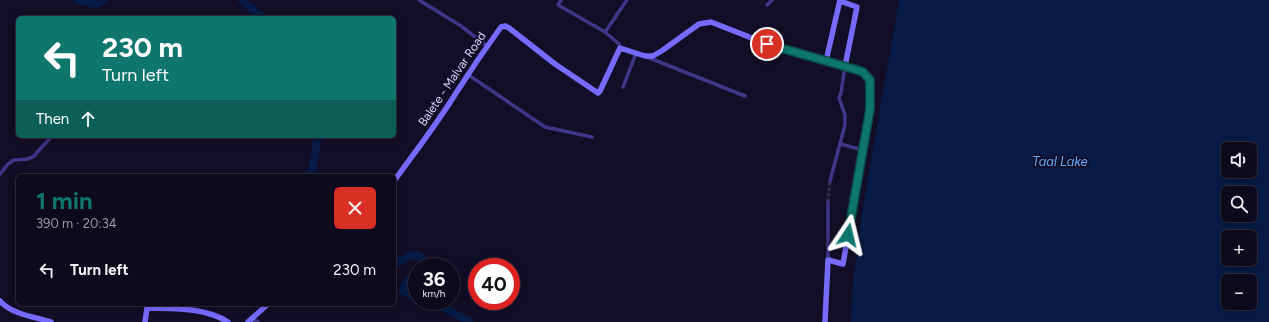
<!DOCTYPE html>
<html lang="en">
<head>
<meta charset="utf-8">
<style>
  :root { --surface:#0e0a1d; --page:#1c182a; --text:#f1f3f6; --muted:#9b9aa4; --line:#2e2b3b; --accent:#0f766e }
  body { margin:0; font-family:Figtree,sans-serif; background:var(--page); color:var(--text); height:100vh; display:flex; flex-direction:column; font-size:15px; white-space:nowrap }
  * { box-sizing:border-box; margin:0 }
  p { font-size:13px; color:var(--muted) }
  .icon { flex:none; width:22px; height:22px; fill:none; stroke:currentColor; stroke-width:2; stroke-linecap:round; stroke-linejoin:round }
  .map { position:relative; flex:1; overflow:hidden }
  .sheet { position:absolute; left:16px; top:174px; width:380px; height:132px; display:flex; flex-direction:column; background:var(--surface); border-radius:6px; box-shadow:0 2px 10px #0003,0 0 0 1px var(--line) }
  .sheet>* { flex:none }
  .top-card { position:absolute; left:16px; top:16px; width:380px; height:122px; border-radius:6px; box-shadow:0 2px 10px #0003,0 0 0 1px var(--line); background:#0f766e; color:#fff; overflow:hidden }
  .tools { position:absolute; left:1221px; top:142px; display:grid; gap:8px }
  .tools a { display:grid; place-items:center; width:36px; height:36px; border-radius:6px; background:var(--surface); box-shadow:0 2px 10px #0003,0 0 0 1px var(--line); font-size:20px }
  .speed { position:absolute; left:408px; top:258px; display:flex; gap:8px; font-size:20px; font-weight:700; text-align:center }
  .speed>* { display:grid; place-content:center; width:52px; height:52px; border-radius:50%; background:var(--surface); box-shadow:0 2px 10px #0003,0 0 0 1px var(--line); line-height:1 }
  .speed small { font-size:10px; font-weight:400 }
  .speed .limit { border:6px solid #d22; background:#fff; color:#111 }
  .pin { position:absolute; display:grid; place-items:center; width:34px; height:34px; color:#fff; margin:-17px; border:2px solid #fff; border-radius:50%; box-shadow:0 1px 4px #0007 }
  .me { position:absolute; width:44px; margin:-22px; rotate:10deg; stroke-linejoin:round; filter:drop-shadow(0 0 3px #0008) }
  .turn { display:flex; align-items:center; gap:14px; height:84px; padding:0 20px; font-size:18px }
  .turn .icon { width:52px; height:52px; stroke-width:2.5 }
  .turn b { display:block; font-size:28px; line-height:34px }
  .then { display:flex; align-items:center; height:38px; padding:0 20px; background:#0003; gap:8px; font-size:15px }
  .round { display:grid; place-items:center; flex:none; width:42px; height:42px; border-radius:6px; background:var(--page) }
  .head { display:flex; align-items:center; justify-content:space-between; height:68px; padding:0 20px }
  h1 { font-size:24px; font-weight:700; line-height:30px; color:var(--accent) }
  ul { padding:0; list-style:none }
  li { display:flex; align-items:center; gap:12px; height:56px; padding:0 20px }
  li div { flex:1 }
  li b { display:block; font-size:15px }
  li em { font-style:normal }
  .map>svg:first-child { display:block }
  .water { fill:#071b46; fill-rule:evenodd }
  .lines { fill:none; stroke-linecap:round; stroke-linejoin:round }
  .river { stroke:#071b46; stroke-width:8 }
  .street-tunnel { stroke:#312c47; stroke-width:3.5; stroke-dasharray:3.5 2; stroke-linecap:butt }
  .street { stroke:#3e3688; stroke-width:3.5 }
  .secondary { stroke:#766aff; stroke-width:5.5 }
  .route-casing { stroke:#0a4d48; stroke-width:10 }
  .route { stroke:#0f766e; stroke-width:7 }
  .labels { text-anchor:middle; stroke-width:4; stroke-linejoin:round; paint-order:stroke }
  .street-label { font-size:12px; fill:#dbd3ff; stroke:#130e27 }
  .water-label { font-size:13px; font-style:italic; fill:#61aeff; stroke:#130e27 }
</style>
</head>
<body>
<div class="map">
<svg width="1269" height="322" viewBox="0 0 1269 322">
  <rect width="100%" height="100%" fill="#130e27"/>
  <path class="water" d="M899,0H1269V322H851C852,264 863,207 873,150C882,100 890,50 899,0ZM1228,149H1250V171H1228ZM1228,193H1250V215H1228ZM1228,237H1250V259H1228ZM1228,281H1250V303H1228Z"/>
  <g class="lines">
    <g class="river">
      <polyline points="78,0 96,4 104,0"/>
      <polyline points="242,0 262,18"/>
      <polyline points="311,176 318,136"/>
      <polyline points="394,260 398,262 409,256 417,255 422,258 420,267"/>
      <polyline points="417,272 406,283 403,291 417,298"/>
      <polyline points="426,301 439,305 469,322"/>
    </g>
    <polyline class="street-tunnel" points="828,202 830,181"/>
    <g class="street">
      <polyline points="419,0 461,26 487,46"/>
      <polyline points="561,0 558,5 605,32"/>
      <polyline points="767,5 772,0"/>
      <polyline points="620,48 619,44 605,32 627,0"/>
      <polyline points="647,57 745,96"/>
      <polyline points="467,74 545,127 592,137"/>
      <polyline points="623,87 636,53"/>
      <polyline points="840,144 863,150"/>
      <polyline points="0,174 8,164 14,160 27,159 33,157 52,136"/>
      <polyline points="830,181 845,125 845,115 839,98 841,93 845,66"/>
      <polyline points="828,260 828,202"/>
      <polyline points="251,318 258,322"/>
    </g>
    <g class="secondary">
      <polyline points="840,1 857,7 845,66"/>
      <polyline points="826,61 840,0"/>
      <path d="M394,181C415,152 437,124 456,93C470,71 485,49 501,27L505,26L509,28L555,64L598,93L600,91L620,48L645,56H653L663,50L699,24L711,22L767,44L863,72L870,80V109L843,264L828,260L825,322"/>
      <path d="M0,301C11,314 35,317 51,322"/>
      <path d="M145,322L147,308C175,309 204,307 228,322"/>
      <polyline points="248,322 268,304"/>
    </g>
  </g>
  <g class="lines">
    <g class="route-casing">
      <polyline id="route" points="767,44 854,69 863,72 870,80 870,109 848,235"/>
    </g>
    <use href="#route" class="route"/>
  </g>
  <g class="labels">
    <g class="street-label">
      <text transform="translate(452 79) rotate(-56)" y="4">Balete - Malvar Road</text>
    </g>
    <g class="water-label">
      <text x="1060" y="166">Taal Lake</text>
    </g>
  </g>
</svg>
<div class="tools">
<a><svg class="icon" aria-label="sound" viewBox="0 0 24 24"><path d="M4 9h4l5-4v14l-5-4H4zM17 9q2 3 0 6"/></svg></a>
<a><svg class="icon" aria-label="search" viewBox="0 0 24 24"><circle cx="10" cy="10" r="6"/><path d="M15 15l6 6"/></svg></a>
<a>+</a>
<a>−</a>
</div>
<div class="speed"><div>36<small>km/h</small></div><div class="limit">40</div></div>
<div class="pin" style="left:767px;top:44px;background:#d93025"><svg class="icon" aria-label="arrive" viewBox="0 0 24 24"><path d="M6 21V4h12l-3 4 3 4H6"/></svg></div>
<svg class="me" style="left:848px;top:235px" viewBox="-20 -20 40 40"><path d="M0-17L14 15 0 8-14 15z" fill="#0f766e" stroke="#fff" stroke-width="4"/></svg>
<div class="top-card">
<div class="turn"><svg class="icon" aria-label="left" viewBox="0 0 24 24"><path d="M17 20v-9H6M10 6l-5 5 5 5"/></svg><div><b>230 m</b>Turn left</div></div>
<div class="then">Then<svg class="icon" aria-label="ahead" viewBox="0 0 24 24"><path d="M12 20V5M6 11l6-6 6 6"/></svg></div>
</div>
<section class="sheet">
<div class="head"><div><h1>1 min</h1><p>390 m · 20:34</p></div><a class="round" style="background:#d93025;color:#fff"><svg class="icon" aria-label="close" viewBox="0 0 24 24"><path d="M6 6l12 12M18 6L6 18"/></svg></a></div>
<ul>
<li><svg class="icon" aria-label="left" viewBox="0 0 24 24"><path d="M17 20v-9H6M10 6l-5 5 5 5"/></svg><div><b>Turn left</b></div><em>230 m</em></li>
</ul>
</section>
</div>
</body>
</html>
